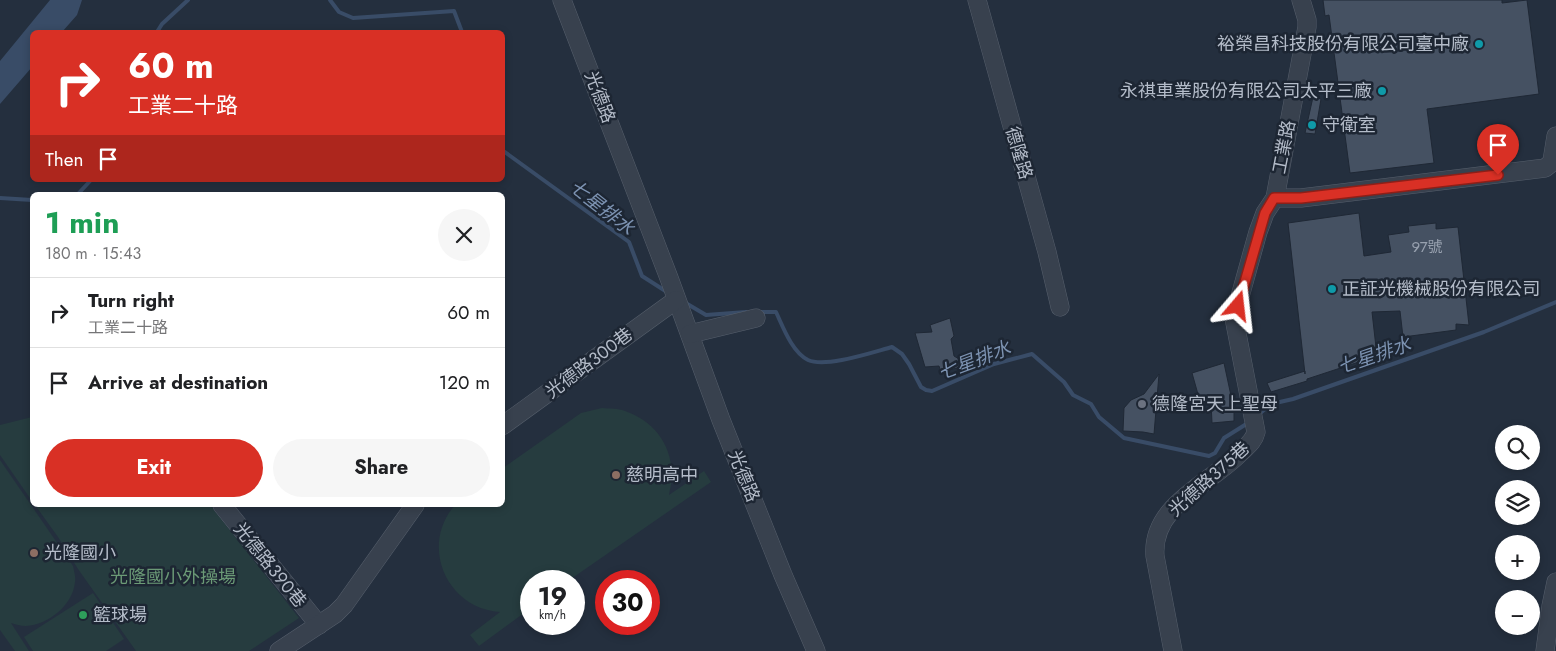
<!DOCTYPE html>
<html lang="en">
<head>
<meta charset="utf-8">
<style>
  :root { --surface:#fff; --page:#f6f6f6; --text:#202124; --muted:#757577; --line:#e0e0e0; --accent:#d93025 }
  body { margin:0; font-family:Jost,"Noto Sans TC",sans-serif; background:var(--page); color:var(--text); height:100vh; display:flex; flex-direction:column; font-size:19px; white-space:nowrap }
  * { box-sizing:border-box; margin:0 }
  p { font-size:16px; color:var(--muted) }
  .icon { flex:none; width:28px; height:28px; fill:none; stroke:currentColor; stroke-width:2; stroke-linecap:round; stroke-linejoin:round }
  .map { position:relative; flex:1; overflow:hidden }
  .side { position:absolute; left:30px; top:192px; width:475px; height:315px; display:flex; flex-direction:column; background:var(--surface); border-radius:8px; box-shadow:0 2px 8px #0003 }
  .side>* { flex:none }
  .banner { position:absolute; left:30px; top:30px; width:475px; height:152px; border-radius:8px; box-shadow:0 2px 8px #0003; background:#d93025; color:#fff; overflow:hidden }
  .buttons { position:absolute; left:1495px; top:425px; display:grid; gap:10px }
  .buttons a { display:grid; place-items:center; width:45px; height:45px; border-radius:50%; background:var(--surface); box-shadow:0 2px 8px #0003; font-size:25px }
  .speed { position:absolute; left:520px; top:570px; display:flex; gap:10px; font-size:25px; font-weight:700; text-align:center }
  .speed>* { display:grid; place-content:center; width:65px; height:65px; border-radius:50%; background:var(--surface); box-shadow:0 2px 8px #0003; line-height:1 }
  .speed small { font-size:12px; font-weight:400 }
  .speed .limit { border:8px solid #d22; background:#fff; color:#111 }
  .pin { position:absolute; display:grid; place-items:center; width:42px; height:42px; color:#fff; margin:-51px -21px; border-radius:50% 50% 50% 0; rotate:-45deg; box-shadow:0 0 5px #0007 }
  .pin .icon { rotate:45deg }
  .me { position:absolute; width:55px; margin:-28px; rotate:17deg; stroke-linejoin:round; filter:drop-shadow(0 0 4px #0008) }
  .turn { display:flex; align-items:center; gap:18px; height:105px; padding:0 15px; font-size:22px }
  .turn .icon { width:65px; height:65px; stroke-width:2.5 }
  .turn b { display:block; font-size:35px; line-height:42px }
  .then { display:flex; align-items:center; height:48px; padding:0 15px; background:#0003; gap:10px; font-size:19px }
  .round { display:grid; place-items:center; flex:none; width:52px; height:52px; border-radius:26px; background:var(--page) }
  .overview { display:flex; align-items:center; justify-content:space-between; height:85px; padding:0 15px }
  h1 { font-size:30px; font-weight:700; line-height:38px; color:#1e9e55 }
  .primary-button { display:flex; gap:10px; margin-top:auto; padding:10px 15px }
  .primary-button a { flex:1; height:58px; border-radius:30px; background:var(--accent); color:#fff; font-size:20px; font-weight:700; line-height:58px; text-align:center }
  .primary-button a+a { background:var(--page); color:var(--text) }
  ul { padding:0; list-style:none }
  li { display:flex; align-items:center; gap:15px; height:70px; padding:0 15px; border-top:1px solid var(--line) }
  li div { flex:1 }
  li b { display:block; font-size:19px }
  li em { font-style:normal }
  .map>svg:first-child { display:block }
  .green { fill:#263c3f }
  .water { fill:#394c67 }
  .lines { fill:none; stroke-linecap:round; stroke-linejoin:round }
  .stream { stroke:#394c67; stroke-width:4 }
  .building { fill:#455162; stroke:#1f2835 }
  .minor-casing { stroke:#565f6c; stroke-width:19 }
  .minor { stroke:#38414e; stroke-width:18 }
  .route-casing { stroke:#8d1f18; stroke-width:12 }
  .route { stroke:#d93025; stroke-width:9 }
  .culture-dot { fill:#0f9aa8; stroke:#1d2633; stroke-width:2 }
  .worship-dot { fill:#6b7280; stroke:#1d2633; stroke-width:2 }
  .education-dot { fill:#8d6e63; stroke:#1d2633; stroke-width:2 }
  .leisure-dot { fill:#2e9e5b; stroke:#1d2633; stroke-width:2 }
  .labels { text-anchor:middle; stroke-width:5; stroke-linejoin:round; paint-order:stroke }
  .number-label { font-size:15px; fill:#98a1af }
  .poi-label { font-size:18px; fill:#b4bcc9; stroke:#1d2633; text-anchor:start }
  .street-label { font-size:18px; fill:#b4bcc9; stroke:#1d2633 }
  .park-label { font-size:18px; fill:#6b9a76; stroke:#1d2633 }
  .water-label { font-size:19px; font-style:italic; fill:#7c92b1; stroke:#1d2633 }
</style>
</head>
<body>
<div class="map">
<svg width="1556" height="651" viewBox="0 0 1556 651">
  <rect width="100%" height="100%" fill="#242f3e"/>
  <g class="green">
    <path d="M602,408C609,409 618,408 625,411C653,421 670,442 672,472C673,479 670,488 669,495L704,471L711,482L568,581H531V608L479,646L470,635L500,612C447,609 419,546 455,505H502L503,468L581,413Z"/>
    <polygon points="32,417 32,501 0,455 0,425"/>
    <path d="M0,460L73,566C74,571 76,577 75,582C73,605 48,625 26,626C21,626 15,624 11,623L29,651H15L0,630Z"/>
    <polygon points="35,505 210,505 299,618 249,651 136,651 78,569 58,537"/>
    <polygon points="93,593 124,639 106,651 33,651 24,637"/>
  </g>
  <polygon class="water" points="50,0 82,0 77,15 62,32 32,32 32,67 0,104 0,61"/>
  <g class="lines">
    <g class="stream">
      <polyline points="330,0 339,12 353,18 454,11 462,32"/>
      <polyline points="157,32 162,24 188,0"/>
      <polyline points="502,150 629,242 642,276 667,292"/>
      <polyline points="77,195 91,180"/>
      <polyline points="0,198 32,200"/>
      <polyline points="684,302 706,315 746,312"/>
      <path d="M758,312H776C783,327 792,352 808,360C826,368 873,352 892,347L902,354L909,364L921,387L926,390L932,391L994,364L1032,354L1064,382L1073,395L1091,404L1099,417L1124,438L1209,456L1215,453L1224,438L1248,423"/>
      <polyline points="1258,415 1271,404 1293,399 1484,332 1556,302"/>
    </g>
  </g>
  <g class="building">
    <polygon points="1323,0 1502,0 1502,3 1527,0 1539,94 1427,109 1434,163 1350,173 1329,15 1325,16"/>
    <polygon points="1313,97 1321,99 1315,134 1305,133"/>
    <polygon points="1359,213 1364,256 1391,252 1388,235 1409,232 1408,226 1436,223 1436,229 1458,227 1469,325 1456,324 1456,330 1403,337 1400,311 1372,312 1377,356 1307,379 1307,381 1271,392 1267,383 1305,371 1305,374 1288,223"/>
    <polygon points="950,318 954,336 951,339 954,356 959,359 961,367 941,372 939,366 925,367 915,333 932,332 930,325"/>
    <polygon points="1224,363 1233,405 1234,405 1234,421 1212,423 1211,402 1201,405 1192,373"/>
    <polygon points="1159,374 1154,434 1143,432 1123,431 1124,408 1131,400 1144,394"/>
  </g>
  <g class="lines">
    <g class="minor-casing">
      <g id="minor">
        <polyline points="562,0 669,278 721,420 783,575 816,651"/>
        <polyline points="977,0 1047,252 1060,307"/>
        <polyline points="1275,198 1301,198 1545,168 1550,164 1552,161 1556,136"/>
        <polyline points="690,334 756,318"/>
        <polyline points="502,426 676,300"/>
        <polyline points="222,505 319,625"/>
        <polyline points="279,651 335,614 344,605 415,505"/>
        <path d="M1173,651L1155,556C1151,505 1210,484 1240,453C1247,446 1254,441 1256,432L1234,318L1258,232L1265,213L1275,198L1307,27V20L1301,0"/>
        <polyline points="1545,651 1551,606 1556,582"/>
      </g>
    </g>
    <use href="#minor" class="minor"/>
  </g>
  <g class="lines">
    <g class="route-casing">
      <polyline id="route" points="1238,306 1265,213 1274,198 1301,198 1498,175"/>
    </g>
    <use href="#route" class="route"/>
  </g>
  <g class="culture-dot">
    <circle cx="1479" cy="44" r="5"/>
    <circle cx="1382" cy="91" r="5"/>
    <circle cx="1312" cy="125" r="5"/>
    <circle cx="1332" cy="289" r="5"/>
  </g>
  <circle class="worship-dot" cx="1142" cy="404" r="5"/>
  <g class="education-dot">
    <circle cx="616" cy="475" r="5"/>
    <circle cx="34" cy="553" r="5"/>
  </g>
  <circle class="leisure-dot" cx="83" cy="615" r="5"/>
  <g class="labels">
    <g class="number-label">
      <text x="1427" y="252">97號</text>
    </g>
    <g class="poi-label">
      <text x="1469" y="50" text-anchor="end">裕榮昌科技股份有限公司臺中廠</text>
      <text x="1372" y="97" text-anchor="end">永祺車業股份有限公司太平三廠</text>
      <text x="1322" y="131">守衛室</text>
      <text x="1342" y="295">正証光機械股份有限公司</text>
      <text x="1152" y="410">德隆宮天上聖母</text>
      <text x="626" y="481">慈明高中</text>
      <text x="44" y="559">光隆國小</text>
      <text x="93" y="621">籃球場</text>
    </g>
    <g class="street-label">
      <text transform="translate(600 97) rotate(69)" y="6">光德路</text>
      <text transform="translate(1284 147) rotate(-79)" y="6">工業路</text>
      <text transform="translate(1019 153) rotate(74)" y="6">德隆路</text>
      <text transform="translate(589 363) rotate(-37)" y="6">光德路300巷</text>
      <text transform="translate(744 476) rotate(68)" y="6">光德路</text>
      <text transform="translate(1209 479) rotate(-42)" y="6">光德路375巷</text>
      <text transform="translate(270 565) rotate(51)" y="6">光德路390巷</text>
    </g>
    <g class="park-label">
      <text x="173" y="583">光隆國小外操場</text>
    </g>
    <g class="water-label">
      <text transform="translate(602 207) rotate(38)" y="7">七星排水</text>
      <text transform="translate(1374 355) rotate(-19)" y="7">七星排水</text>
      <text transform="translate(974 360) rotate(-21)" y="7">七星排水</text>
    </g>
  </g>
</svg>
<div class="buttons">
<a><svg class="icon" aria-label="search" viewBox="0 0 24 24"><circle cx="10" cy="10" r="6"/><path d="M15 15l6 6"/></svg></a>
<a><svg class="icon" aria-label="layers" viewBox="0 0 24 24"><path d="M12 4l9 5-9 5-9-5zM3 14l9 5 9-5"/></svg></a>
<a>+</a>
<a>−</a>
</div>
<div class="speed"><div>19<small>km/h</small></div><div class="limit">30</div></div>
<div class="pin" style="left:1498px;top:175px;background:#d93025"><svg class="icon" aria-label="arrive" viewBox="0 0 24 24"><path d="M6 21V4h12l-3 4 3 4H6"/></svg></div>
<svg class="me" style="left:1238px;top:306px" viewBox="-20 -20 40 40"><path d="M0-17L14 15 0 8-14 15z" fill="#d93025" stroke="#fff" stroke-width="4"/></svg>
<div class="banner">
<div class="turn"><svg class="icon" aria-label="right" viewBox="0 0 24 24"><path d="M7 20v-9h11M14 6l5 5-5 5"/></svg><div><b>60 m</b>工業二十路</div></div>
<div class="then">Then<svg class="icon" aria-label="arrive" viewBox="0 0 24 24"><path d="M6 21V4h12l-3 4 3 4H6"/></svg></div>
</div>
<section class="side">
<div class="overview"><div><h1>1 min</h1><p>180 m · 15:43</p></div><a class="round"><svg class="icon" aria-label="close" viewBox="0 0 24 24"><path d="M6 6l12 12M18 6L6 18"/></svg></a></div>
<ul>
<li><svg class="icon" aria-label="right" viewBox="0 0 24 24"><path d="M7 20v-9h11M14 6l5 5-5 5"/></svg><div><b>Turn right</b><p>工業二十路</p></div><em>60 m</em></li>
<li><svg class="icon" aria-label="arrive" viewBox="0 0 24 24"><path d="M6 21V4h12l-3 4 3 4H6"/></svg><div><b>Arrive at destination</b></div><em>120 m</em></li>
</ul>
<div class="primary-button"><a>Exit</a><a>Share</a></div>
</section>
</div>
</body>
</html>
